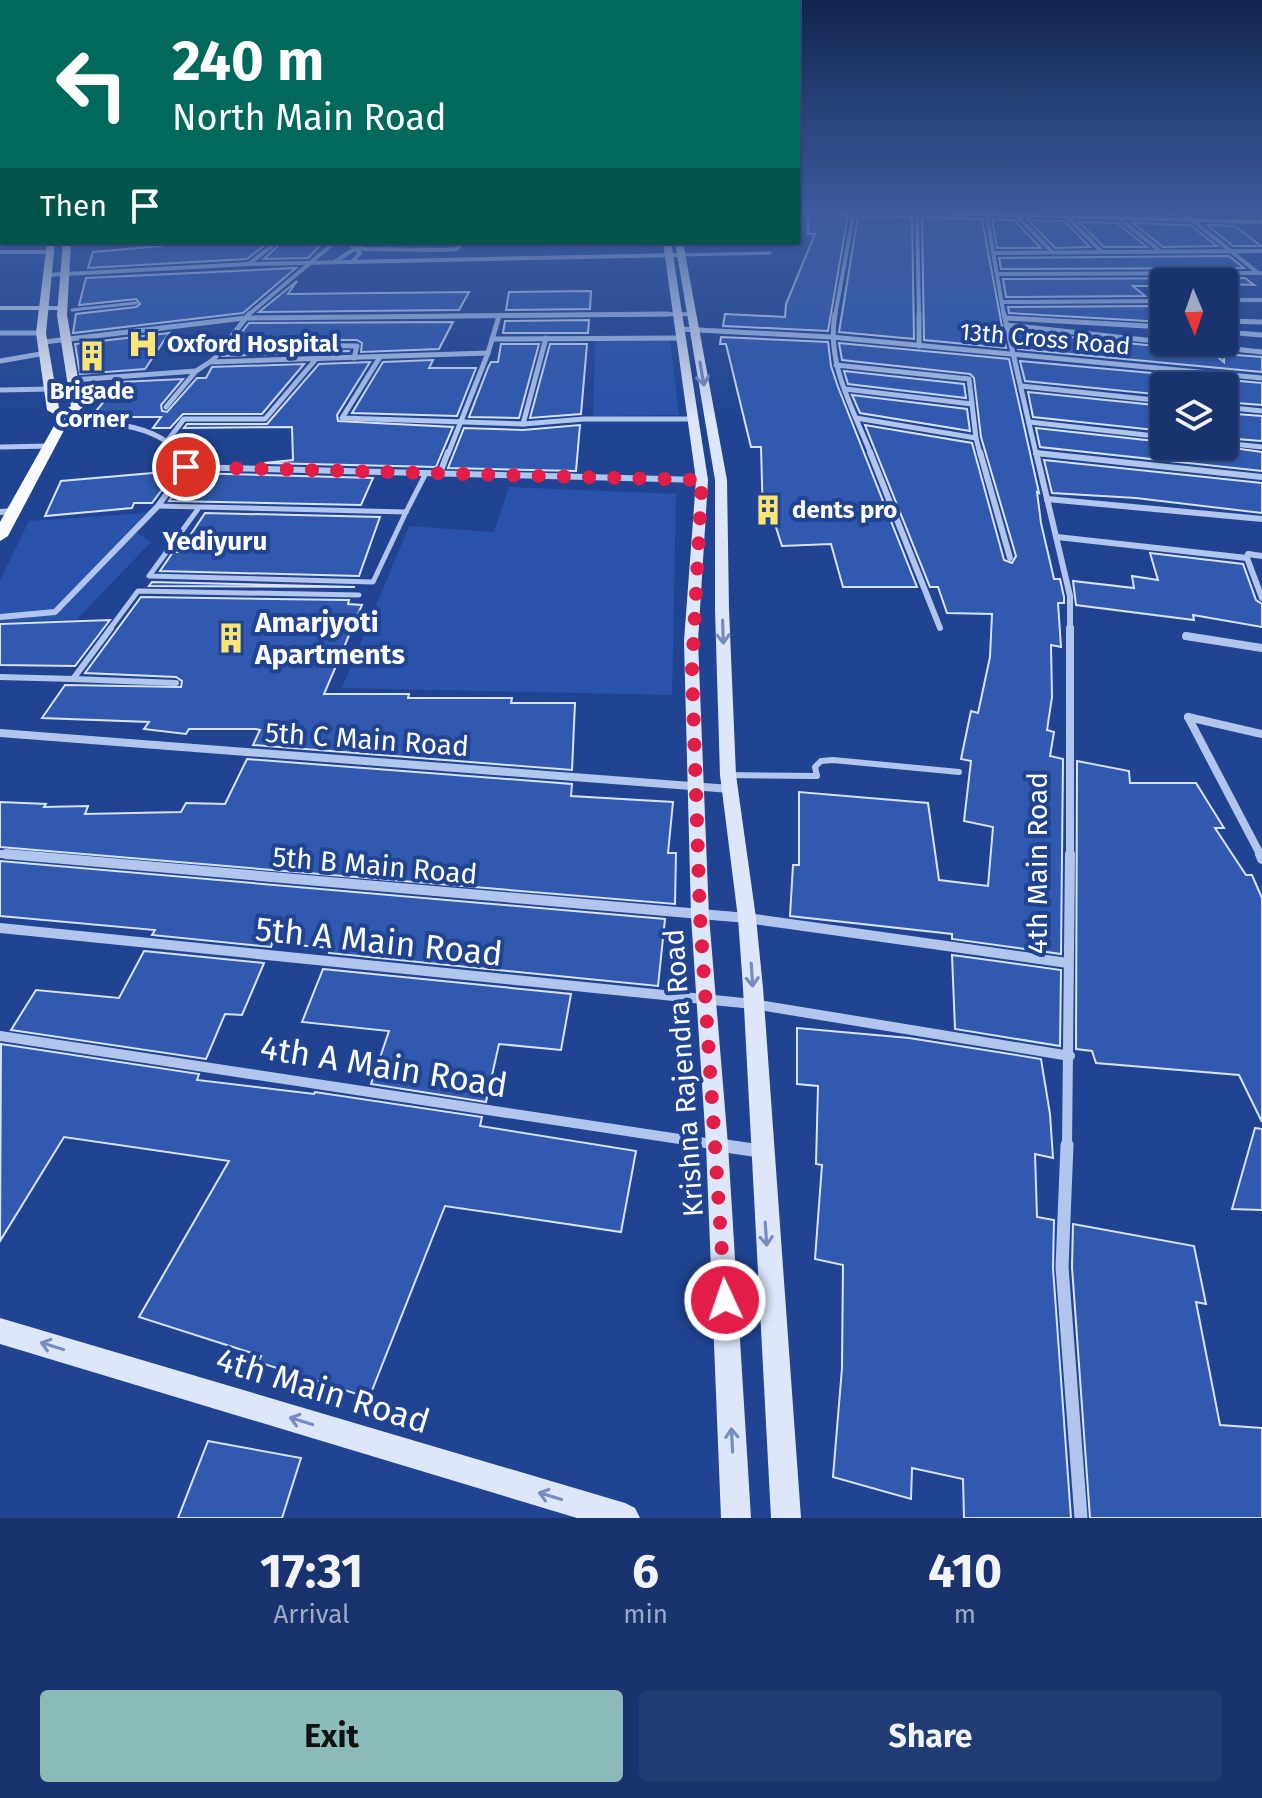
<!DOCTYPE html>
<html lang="en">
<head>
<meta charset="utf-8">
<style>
  :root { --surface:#18336e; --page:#213b73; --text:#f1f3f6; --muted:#9faac2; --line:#364e81; --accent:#8bbbb9 }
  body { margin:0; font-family:"Fira Sans",sans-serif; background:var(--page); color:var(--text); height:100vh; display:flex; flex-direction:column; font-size:30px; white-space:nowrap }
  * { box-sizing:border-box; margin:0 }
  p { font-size:26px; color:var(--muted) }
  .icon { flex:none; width:44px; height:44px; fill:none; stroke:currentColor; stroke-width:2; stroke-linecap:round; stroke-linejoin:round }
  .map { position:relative; height:1518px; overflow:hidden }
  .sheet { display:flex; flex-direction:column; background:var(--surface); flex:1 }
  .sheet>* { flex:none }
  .guide { position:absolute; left:0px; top:0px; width:800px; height:244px; box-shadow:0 2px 6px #0004,0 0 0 2px var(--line); background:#00695c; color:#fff; overflow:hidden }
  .needle { width:52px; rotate:178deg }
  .tools { position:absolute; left:1150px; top:268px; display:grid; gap:16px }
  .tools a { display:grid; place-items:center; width:88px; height:88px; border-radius:8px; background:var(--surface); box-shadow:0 2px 6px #0004,0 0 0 2px var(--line); font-size:40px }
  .pin { position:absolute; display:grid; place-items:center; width:68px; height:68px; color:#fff; margin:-34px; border:4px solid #fff; border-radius:50%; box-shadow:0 2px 8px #0007 }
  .me { position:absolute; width:88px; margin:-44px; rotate:357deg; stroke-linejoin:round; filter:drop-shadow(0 0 6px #0008) }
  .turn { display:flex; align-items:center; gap:28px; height:168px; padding:0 40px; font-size:36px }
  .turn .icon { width:104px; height:104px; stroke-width:2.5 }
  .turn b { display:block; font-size:56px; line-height:68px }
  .then { display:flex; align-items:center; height:76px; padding:0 40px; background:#0003; gap:16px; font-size:30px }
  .eta { display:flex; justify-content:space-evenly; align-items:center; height:136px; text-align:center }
  .eta b { font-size:48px; font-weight:700; line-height:56px }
  .primary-button { display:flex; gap:16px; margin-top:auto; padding:16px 40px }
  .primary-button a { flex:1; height:92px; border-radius:8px; background:var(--accent); color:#111; font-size:32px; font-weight:700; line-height:92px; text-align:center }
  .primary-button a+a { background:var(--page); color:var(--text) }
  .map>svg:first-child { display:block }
  .green { fill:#2a54ab }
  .building { fill:#3059af; stroke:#d8e3fa; stroke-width:2 }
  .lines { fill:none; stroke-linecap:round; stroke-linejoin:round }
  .lane-far2 { stroke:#b2c6ed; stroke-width:3 }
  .lane-far1 { stroke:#b2c6ed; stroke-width:5 }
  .lane { stroke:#b2c6ed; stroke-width:6 }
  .street-far5 { stroke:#b2c6ed; stroke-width:4 }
  .street-far4 { stroke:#b2c6ed; stroke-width:5 }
  .street-far3 { stroke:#b2c6ed; stroke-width:6 }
  .street-far2 { stroke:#b2c6ed; stroke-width:8 }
  .street-far1 { stroke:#b2c6ed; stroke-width:10 }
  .street { stroke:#b2c6ed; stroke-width:13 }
  .secondary { fill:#dee7fa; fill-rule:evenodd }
  .primary { fill:#f9faff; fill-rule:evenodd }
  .oneway { stroke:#758dc1 }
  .route { stroke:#e11d48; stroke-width:14; stroke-dasharray:0 25.2 }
  .labels { text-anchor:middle; stroke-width:8; stroke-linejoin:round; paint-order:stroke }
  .far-street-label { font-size:24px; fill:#fff; stroke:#204492 }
  .far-poi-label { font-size:24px; font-weight:bold; fill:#fff; stroke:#204492; text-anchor:start }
  .far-neighbourhood-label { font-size:26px; font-weight:bold; fill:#fff; stroke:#204492 }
  .poi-label { font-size:28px; font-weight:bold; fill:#fff; stroke:#204492; text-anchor:start }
  .street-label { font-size:28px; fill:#fff; stroke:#204492 }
  .near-street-label { font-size:34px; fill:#fff; stroke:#204492 }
</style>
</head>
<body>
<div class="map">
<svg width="1262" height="1518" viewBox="0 0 1262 1518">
  <rect width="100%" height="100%" fill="#204492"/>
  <g class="green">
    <polygon points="595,340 670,340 679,415 593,416"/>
    <polygon points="509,487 676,494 672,695 342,688 409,526 494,532"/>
    <polygon points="146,513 132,530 151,542 77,619 0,622 0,580 29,521"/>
  </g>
  <g class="building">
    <polygon points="1065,208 1172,208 1178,215 1069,212"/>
    <polygon points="808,214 848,215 828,331 723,326 725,314 785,317 786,304 815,234 808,234"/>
    <polygon points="858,216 912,217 914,339 839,332"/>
    <polygon points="922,217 982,219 1006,348 924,340"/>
    <polygon points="992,219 1014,220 1041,248 997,248"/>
    <polygon points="1028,220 1064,221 1090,247 1055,248"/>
    <polygon points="1079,222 1117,223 1147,247 1104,247"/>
    <polygon points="1133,223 1190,225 1217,246 1163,247"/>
    <polygon points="1207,225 1235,226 1261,246 1233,246"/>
    <polygon points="161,242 269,242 247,259 88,268 93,252 161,246"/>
    <polygon points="282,242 323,242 308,258 264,259"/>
    <polygon points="1229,256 1244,268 1001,269 999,258"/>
    <polygon points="296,268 243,313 73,333 76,314 136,307 140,304 136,299 79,305 86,278"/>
    <polygon points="1245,278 1254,285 1164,282 1164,286 1133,286 1145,296 1006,297 1003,279"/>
    <polygon points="297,281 288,294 469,292 459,310 259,312"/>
    <polygon points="591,291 590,309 506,310 509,292"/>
    <polygon points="1157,306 1164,312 1164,322 1009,313 1008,307"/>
    <polygon points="589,320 588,333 503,333 505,321"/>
    <polygon points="453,322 439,349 361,352 362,343 357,340 277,340 272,344 276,350 350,351 223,356 249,323"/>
    <polygon points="1014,331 1212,352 1224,362 1224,354 1262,357 1262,372 1018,349"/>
    <polygon points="169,333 145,369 80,374 75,344"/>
    <polygon points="721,337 828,342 831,366 838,387 917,587 843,587 831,544 782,546 773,518 763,518 761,447 751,447 726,344 720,344"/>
    <polygon points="839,343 1009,359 1039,493 1037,492 1041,523 1054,579 1060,579 1064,597 1064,603 1058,603 1061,647 1051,645 1052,697 1047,730 1054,732 1050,756 1063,759 1061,954 952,939 952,934 790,916 793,865 799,865 799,792 928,803 939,880 988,886 993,827 964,821 971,761 961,759 971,711 978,713 990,657 992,614 947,613 938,587 930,587 865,425 972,443 1004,560 1012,563 1016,556 981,437 974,378 970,374 842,360"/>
    <polygon points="501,344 539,344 519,418 469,417 488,368 491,362 498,362"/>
    <polygon points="550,344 587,344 581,414 530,418"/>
    <polygon points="433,360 429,368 476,368 457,416 352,413 383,362"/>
    <polygon points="1020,361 1262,383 1262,405 1224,402 1224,386 1164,386 1164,395 1025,381"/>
    <polygon points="370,362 337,415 338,421 453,427 436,467 264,463 293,460 292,427 184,428 187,424 267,424 319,364"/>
    <polygon points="304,364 262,414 183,414 170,428 153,428 161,417 91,417 120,382 183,379 161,405 162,411 167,412 197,378 206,378 212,367"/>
    <polygon points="844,371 964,384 966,398 848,384"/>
    <polygon points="1028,392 1164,406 1164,431 1033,417"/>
    <polygon points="852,395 967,409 970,431 860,413"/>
    <polygon points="1224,413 1262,416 1262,441 1224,438"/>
    <polygon points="580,425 576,471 448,468 464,428 523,430"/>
    <polygon points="1036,428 1164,442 1164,446 1219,446 1262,452 1262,471 1040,447"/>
    <polygon points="1044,460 1262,483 1262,513 1136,498 1052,493"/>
    <polygon points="176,471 152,503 134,503 132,508 45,516 61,481"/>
    <polygon points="189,473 373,478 361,505 169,501"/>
    <polygon points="205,513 380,517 359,576 160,571 173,552 179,552"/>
    <polygon points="1150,553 1243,564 1256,600 1262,604 1262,627 1193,615 1194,620 1076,605 1073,581 1134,588 1132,576 1158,580"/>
    <polygon points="152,582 355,587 149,586"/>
    <polygon points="141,597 349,600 348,604 362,605 324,694 409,694 408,698 512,698 511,703 575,703 572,770 253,745 260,730 256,729 189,729 186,734 144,729 149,722 42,718 65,685 181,687 182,681 176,677 85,673"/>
    <polygon points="110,620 75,666 0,665 0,624"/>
    <polygon points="247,759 572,784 571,796 673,802 668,853 676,853 675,904 0,847 0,802 46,804 44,807 88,806 85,814 181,812 186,803 225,804"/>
    <polygon points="1077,761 1129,771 1130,783 1196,783 1224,828 1215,828 1246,875 1252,875 1262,898 1262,1122 1239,1075 1096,1063 1092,1051 1076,1049"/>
    <polygon points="0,861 665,919 658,986 329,953 331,948 272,943 271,947 152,935 155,930 0,916"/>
    <polygon points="144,951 264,963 242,1015 225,1014 206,1059 11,1030 36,990 119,998"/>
    <polygon points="952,955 1061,970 1060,1046 955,1029"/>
    <polygon points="323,969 571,994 561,1050 499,1044 486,1102 371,1084 389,1031 302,1022"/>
    <polygon points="797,1028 909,1038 1041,1059 1050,1114 1053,1158 1035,1154 1037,1217 1054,1220 1053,1268 1071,1518 964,1518 963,1479 912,1468 911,1499 833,1477 842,1368 843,1265 815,1259 822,1165 816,1164 818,1086 797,1084"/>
    <polygon points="1,1044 199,1074 197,1080 314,1094 315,1092 482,1117 480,1126 636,1151 621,1232 445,1206 369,1398 258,1362 261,1356 139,1317 229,1161 64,1137 0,1241"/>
    <polygon points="1255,1128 1262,1129 1262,1210 1232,1209"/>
    <polygon points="1073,1224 1194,1246 1206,1304 1196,1302 1220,1425 1262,1428 1262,1518 1090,1518 1072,1267"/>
    <polygon points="208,1441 301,1458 282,1518 178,1518"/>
  </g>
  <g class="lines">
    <g class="lane-far2">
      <polyline points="681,255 770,253"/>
      <polyline points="72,310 136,303"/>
    </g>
    <g class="lane-far1">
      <polyline points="158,506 406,512 426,473"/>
      <polyline points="198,509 149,576 373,582 406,512"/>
      <polyline points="109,630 138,591 359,595"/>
    </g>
    <g class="lane">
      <polyline points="111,628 73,679 176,683"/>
      <polyline points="0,677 73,679"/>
      <polyline points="728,775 817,776 815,767 821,761 833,760 959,772"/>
    </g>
    <g class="street-far5">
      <polyline points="1058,208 1102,252"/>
      <polyline points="1177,208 1257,272"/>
      <polyline points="1251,208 1262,217"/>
      <polyline points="917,213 919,316"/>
      <polyline points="987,217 1004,316"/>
      <polyline points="1019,218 1052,252"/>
      <polyline points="1121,220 1160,251"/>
      <polyline points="356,249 444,250 457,249 462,242"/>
      <polyline points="0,252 48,252"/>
      <polyline points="993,253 1262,251"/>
      <polyline points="336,261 365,242"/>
      <polyline points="353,261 360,253 351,245 355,242"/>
      <polyline points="250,263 277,242"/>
      <polyline points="997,274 1262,273"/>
      <polyline points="47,275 249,264 681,255"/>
      <polyline points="1224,300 1262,300"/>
      <polyline points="1002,302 1164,301"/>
      <polyline points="247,316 335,242"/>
      <polyline points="445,316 692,314"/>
      <polyline points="835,316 854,211"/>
    </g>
    <g class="street-far4">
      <path d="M835,314C826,363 853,409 871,454"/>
      <polyline points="919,314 919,346"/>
      <polyline points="1004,314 1036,454"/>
      <polyline points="1006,318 1164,327"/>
      <polyline points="1224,321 1262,322"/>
      <polyline points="1006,325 1164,342"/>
      <polyline points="680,329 831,337 1262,378"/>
      <polyline points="1224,332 1262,335"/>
      <polyline points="0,333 41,333"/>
      <polyline points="492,339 681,338"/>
      <polyline points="44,342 245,318 668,314"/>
      <polyline points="1167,342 1262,352"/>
      <polyline points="277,345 357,346 354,358"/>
      <polyline points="380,357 342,418 523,424 546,338"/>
      <polyline points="0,361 46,353"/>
      <polyline points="211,362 488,353"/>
      <polyline points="836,365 969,379 976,438"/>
      <polyline points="73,380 196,371"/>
      <polyline points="1021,386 1164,401"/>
      <polyline points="845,389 972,404"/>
      <polyline points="0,390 50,389"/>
      <polyline points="166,407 196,371 213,360 249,314"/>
      <polyline points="1224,407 1262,411"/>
      <polyline points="856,418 976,438 980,454"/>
      <path d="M64,422C104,422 152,422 181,454"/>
      <polyline points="1029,422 1164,437"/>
      <polyline points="523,424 584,419 693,419"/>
      <polyline points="168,440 184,419 265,419 316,359"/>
      <polyline points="1224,443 1262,447"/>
      <polyline points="0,447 50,446"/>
      <polyline points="1036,453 1043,454"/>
      <polyline points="448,454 488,353 499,316"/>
    </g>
    <g class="street-far3">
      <polyline points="870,452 940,628"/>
      <polyline points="980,452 1010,558"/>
      <polyline points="1036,452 1070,596 1070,630"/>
      <polyline points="1036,453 1262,477"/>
      <polyline points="186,467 702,480"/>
      <polyline points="440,473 448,452"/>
      <polyline points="1047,499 1262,519"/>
      <polyline points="0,512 14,511"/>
      <polyline points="1057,537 1247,558"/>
      <polyline points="1262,556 1248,554 1247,558 1262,598"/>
      <polyline points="0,617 55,612 158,506 186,467 179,452"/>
    </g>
    <g class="street-far2">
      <polyline points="1070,628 1070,856"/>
      <polyline points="1186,636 1262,648"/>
      <polyline points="1188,717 1261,856"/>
      <polyline points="1188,717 1262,734"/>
      <polyline points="0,733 730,789"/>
      <polyline points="0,854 29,856"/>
    </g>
    <g class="street-far1">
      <polyline points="6,854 747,918 1068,963"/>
      <polyline points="1260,854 1262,859"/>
      <polyline points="0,928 753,1004 1070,1056"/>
      <polyline points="0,1036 732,1147"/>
      <polyline points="1067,1147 1070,854"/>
    </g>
    <g class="street">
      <polyline points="719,1145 760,1151"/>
      <polyline points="1067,1145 1062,1267 1081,1518"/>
    </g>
    <g class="secondary">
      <polygon points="798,208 1262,220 1262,224 798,211"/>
      <polygon points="663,242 671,242 708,480 698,641 709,916 728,1145 751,1518 721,1518 706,1145 691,916 684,641 696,480"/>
      <polygon points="675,242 683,242 727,480 729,609 736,775 756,918 763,988 801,1518 771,1518 743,988 738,918 720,775 715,609 715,480"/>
      <polygon points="0,306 62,306 66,308 62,310 0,310"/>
      <polygon points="0,1318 625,1503 635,1508 640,1518 577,1518 0,1344"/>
    </g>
    <polygon class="primary" points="47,242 55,242 46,333 59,408 65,410 71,406 57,315 63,242 71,242 67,315 83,407 71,417 8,536 0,541 0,522 59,417 47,410 36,333"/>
  </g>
  <defs><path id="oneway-shaft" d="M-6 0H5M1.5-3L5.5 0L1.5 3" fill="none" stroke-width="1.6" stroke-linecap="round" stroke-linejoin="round" transform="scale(2)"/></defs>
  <g class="oneway">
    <use href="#oneway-shaft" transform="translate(702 374) rotate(80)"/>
    <use href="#oneway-shaft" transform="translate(723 632) rotate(88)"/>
    <use href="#oneway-shaft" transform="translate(752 975) rotate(86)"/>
    <use href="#oneway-shaft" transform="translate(766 1234) rotate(86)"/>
    <use href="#oneway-shaft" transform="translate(52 1346) rotate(-163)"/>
    <use href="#oneway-shaft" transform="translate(301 1421) rotate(-163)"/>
    <use href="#oneway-shaft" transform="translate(732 1440) rotate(-93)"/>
    <use href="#oneway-shaft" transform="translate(550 1496) rotate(-163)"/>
  </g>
  <linearGradient id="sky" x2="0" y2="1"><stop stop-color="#122550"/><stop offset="0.5" stop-color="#3c5c9d"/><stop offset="1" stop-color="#3c5c9d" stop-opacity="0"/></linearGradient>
  <rect width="1262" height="420" fill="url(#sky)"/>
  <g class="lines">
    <polyline class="route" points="186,467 702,480 692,670 700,916 725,1300"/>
  </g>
  <defs>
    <g id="hospital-bare" transform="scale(2.4)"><path d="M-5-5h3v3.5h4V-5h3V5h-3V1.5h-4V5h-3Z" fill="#fae473" stroke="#204492" stroke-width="2.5" paint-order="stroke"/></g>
    <g id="building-bare" transform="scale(2.4)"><path d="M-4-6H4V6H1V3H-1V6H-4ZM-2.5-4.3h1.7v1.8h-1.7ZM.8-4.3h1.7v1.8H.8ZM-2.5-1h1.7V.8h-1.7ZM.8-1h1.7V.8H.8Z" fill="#fae473" stroke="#204492" stroke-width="2.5" paint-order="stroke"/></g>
  </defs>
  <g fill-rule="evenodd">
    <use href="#hospital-bare" x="143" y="344"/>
    <use href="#building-bare" x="92" y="356"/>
    <use href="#building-bare" x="768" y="510"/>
    <use href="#building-bare" x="231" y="638"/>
  </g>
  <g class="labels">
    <g class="far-street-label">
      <text transform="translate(1045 339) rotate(5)" y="8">13th Cross Road</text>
    </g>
    <g class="far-poi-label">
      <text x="167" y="352">Oxford Hospital</text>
      <text x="92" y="399" text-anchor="middle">Brigade<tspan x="92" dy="28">Corner</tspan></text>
      <text x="792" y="518">dents pro</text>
    </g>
    <g class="far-neighbourhood-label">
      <text x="215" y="550">Yediyuru</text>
    </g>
    <g class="poi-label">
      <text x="255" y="632">Amarjyoti<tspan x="255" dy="32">Apartments</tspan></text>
    </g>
    <g class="street-label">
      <text transform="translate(367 739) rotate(4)" y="10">5th C Main Road</text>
      <text transform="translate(1037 863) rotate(-90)" y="10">4th Main Road</text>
      <text transform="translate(375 865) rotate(5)" y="10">5th B Main Road</text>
      <text transform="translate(683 1073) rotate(-94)" y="10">Krishna Rajendra Road</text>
    </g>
    <g class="near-street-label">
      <text transform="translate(379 941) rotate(6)" y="12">5th A Main Road</text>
      <text transform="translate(384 1066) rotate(9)" y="12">4th A Main Road</text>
      <text transform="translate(323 1390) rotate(17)" y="12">4th Main Road</text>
    </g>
  </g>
</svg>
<div class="tools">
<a><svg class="needle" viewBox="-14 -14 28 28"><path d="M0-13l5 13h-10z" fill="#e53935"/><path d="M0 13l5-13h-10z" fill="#9faac2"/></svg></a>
<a><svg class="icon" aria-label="layers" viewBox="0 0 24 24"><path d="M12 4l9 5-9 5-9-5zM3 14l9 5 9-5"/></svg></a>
</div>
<div class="pin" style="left:186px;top:467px;background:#d93025"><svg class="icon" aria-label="arrive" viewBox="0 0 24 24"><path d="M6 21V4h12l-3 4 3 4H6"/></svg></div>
<svg class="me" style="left:725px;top:1300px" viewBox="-20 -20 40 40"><circle r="17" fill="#e11d48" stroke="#fff" stroke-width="3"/><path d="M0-11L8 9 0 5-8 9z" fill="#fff"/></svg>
<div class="guide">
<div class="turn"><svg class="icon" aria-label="left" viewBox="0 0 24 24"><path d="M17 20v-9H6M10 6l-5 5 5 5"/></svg><div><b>240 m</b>North Main Road</div></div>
<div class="then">Then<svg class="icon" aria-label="arrive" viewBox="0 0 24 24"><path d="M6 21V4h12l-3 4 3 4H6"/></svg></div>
</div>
</div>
<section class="sheet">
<div class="eta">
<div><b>17:31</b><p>Arrival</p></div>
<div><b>6</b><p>min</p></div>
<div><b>410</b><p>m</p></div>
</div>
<div class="primary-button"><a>Exit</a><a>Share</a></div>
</section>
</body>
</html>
